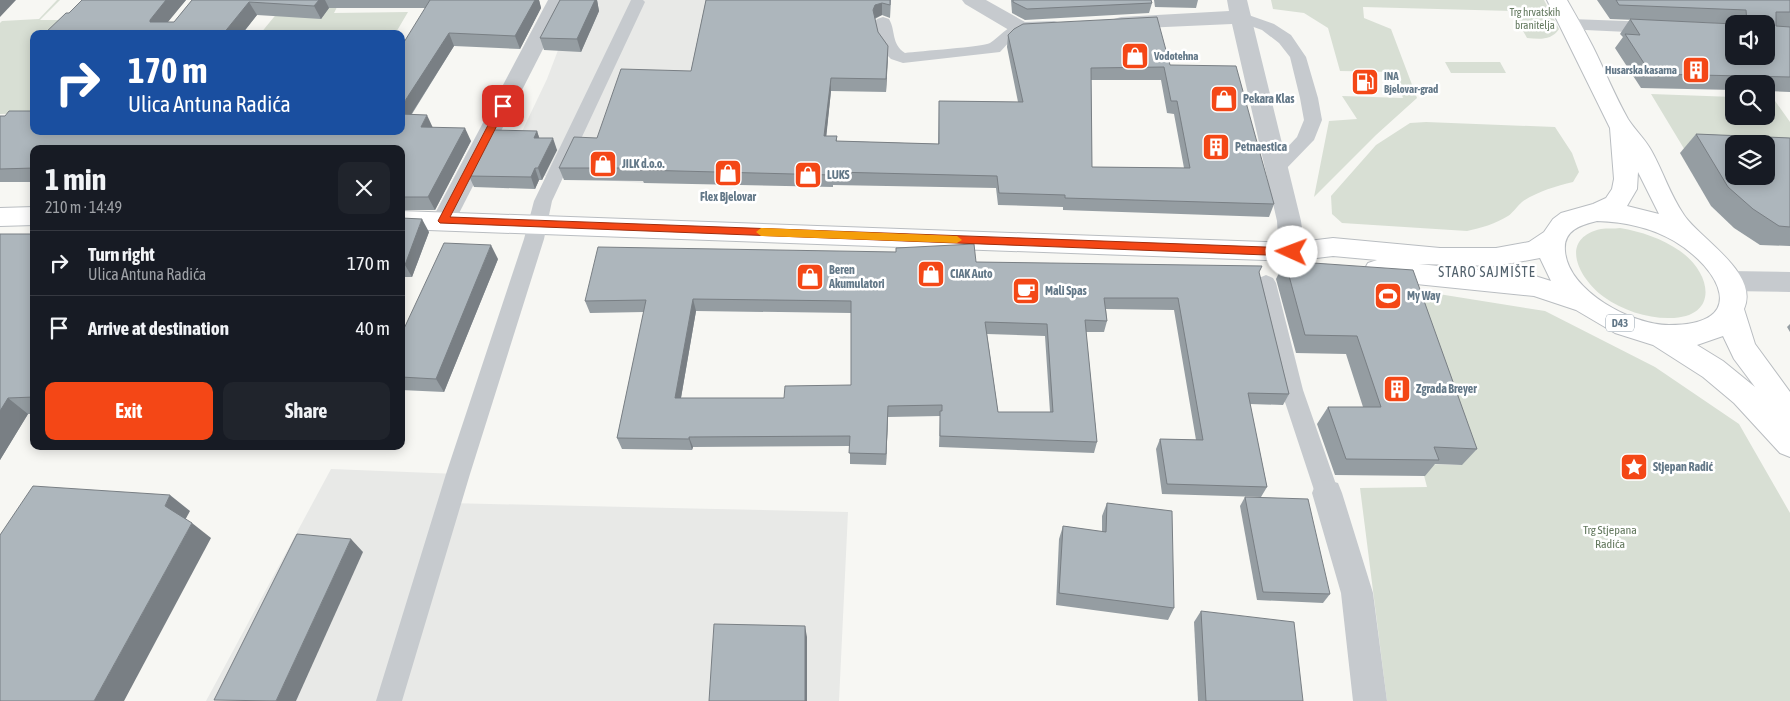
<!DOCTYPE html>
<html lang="en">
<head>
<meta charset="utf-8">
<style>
  :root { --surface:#171b24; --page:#20242c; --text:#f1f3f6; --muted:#9ea1a6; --line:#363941; --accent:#f44716 }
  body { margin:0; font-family:"Asap Condensed",sans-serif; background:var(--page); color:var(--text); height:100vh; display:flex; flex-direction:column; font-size:19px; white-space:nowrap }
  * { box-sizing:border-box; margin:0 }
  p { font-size:16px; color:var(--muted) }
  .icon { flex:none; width:28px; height:28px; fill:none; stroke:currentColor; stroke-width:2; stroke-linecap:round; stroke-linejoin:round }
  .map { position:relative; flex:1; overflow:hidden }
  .drawer { position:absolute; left:30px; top:145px; width:375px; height:305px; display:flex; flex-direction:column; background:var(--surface); border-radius:10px; box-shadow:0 2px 12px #0003 }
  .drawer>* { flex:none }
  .banner { position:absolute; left:30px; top:30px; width:375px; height:105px; border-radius:10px; box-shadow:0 2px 12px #0003; background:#1a4fa0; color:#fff; overflow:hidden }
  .buttons { position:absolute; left:1725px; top:15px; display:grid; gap:10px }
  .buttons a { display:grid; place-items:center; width:50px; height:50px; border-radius:10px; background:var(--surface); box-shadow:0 2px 12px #0003; font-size:25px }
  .pin { position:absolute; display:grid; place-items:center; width:42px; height:42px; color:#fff; margin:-21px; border-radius:10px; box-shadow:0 2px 8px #0006 }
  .me { position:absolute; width:55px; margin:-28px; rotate:272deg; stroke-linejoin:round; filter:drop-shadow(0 0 4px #0008) }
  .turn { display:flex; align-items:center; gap:18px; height:105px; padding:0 15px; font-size:22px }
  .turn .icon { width:65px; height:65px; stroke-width:2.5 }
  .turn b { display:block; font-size:35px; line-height:42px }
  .round { display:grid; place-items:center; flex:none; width:52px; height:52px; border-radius:10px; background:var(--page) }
  .headline { display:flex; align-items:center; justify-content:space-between; height:85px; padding:0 15px }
  h1 { font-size:30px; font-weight:700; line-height:38px }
  .action { display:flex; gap:10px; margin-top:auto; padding:10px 15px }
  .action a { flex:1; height:58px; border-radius:10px; background:var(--accent); color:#fff; font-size:20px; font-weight:700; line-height:58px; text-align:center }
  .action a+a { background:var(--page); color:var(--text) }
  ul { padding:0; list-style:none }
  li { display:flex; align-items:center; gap:15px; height:65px; padding:0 15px; border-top:1px solid var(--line) }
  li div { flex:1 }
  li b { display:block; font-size:19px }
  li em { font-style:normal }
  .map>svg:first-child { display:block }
  .built { fill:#e8e9e7 }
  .green { fill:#d8dfd4 }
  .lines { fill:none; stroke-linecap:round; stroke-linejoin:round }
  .primary-casing { stroke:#b9bdc1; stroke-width:2 }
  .service { fill:#c6cace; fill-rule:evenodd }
  .minor { fill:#c6cace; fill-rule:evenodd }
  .primary { fill:#fff; fill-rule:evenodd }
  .wall { fill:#959da2; fill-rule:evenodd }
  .shaded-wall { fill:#797f84 }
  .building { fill:#adb6bc; stroke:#797f84; fill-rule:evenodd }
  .route { fill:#f44716; stroke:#9f2e0e }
  .slow { fill:#f59e0b }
  .labels { text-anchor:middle; stroke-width:5; stroke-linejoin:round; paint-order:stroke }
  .far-park-label { font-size:11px; fill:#64795f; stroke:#fff }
  .far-poi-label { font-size:11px; font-weight:bold; fill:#637888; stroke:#fff; text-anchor:start }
  .shield { fill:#fff; stroke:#92a0ac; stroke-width:1 }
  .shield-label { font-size:11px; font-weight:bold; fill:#637888 }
  .poi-label { font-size:12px; font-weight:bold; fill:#637888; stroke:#fff; text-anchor:start }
  .park-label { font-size:12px; fill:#64795f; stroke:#fff }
  .neighbourhood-label { font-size:14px; letter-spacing:1px; fill:#52616c; stroke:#fff }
</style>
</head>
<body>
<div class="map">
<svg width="1790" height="701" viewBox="0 0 1790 701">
  <rect width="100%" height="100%" fill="#f7f7f3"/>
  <g class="built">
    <polygon points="586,0 752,0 644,183 541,176 535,189 495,188 547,79 560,45"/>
    <polygon points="331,469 458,474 449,503 848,512 839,701 206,701"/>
  </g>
  <g class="green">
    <polygon points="57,0 60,0 40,20 64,20 52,34 34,34 34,55 30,60 34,60 34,113 0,114 0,23 2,21 39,19"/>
    <polygon points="288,0 340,1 334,13 408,12 395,34 260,34"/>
    <path d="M1271,0H1544L1559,29C1551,41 1539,39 1527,38L1512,11L1363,7L1364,18L1391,29L1417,98L1376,135L1314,197L1329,121L1357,119L1342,96L1403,98L1393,72L1340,71L1328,28L1304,13L1273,9Z"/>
    <polygon points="1445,62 1500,62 1506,73 1451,73"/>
    <polygon points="1651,94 1734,97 1734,116 1766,116 1766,98 1773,98 1790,122 1790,156 1766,144 1734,144 1686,152"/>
    <path d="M1426,122L1555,127L1572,153L1579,172L1573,182C1556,186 1536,192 1522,202C1517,206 1513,213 1508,216C1495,224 1481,228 1467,231L1342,223L1332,214L1331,196L1376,145L1410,123Z"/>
    <path d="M1620,228C1642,232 1661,238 1680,251C1713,274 1719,319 1668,318C1646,318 1622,310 1604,297C1580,280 1557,239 1601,229C1607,228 1614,229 1620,228Z"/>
    <polygon points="1401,288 1545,311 1655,367 1739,424 1790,513 1790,701 1387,701 1360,488 1427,487 1421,464 1462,465"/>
  </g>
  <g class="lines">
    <g class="primary-casing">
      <g id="primary">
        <path d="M1547,0H1567C1576,16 1585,31 1593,47C1605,71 1615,96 1628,119C1635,130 1645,139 1651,150C1663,171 1670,195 1684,215C1700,239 1760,273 1744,309L1755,344L1790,392V457L1780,453L1734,403L1703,377L1653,345L1615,333L1576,310L1534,296L1377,280L1368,277L1364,270L1368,263L1377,260L1333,256L1292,261L401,229V211L1292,243L1333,238L1440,248H1496L1529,242L1544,232L1553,219L1561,213L1593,204L1606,198L1612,189L1614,179L1610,128ZM1638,172L1659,214L1627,206L1637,189ZM1597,221C1624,222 1650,227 1674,241C1721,269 1750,325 1669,325C1632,325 1568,291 1565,251C1563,230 1581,225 1597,221ZM1540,258L1551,281L1535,276L1419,264L1496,266ZM1723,336L1734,359L1755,387L1723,361L1697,345Z"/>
        <polygon points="34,207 34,225 0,226 0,208"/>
      </g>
    </g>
    <g class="service">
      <polygon points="631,0 643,0 645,2 552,201 544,239 470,474 402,701 376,701 446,474 524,239 534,201"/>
      <polygon points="1240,12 1274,24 1291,35 1306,57 1318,98 1322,120 1314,140 1283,172 1277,174 1271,172 1268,168 1297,137 1304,120 1300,98 1290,57 1279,43 1262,30 1234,20 1232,17 1234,14"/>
      <path d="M883,17L889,19C896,31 891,44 905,53C919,51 983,47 990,43C1002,36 1009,21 1027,26L1029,29L1027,32L1011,40L1000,52L903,63L891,59L884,52L880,44L875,22L877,19Z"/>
      <polygon points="1266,275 1273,278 1276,283 1303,390 1339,493 1335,500 1327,503 1319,500 1315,493 1281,390 1256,283 1259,278"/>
    </g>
    <g class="minor">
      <polygon points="548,0 568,0 452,227 443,230 434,227 431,221"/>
      <path d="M962,0H986L1025,22L1054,21L1061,23L1064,27L1061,31C1047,35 1028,37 1014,33L965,4Z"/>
      <polygon points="1227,0 1247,0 1301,221 1305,252 1301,259 1292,261 1283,259 1279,252 1277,221 1232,24 1121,29 1114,27 1111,23 1114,19 1121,17 1229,11"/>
      <polygon points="1571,19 1734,25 1734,37 1564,29 1561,25 1564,21"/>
      <polygon points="1729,271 1790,272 1790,292 1729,291 1720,288 1716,281 1720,274"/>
      <polygon points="1327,480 1338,483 1342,493 1373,593 1387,701 1353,701 1341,593 1312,493 1316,483"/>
    </g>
    <use href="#primary" class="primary"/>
  </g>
  <g class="wall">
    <polygon points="82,0 186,0 167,22 174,22 192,0 539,0 541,8 520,49 454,46 412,114 433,128 471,141 435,210 401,210 401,149 34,149 34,182 0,182 0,116 5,116 34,131 401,131 425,8 329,8 321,19 257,15 242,34 69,13"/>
    <polygon points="560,0 597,0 599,11 581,52 544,50 540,38"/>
    <path d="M706,0H891L890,18L882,15L875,19L878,32L888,46L886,92L831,91L826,136H837V141L938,144L939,101L1018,102L1007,47L1008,35L1170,65L1274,204L1269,217L1063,210V207L998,205L996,188L833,185V187L644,183L643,181L564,180L559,168L597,138L691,71ZM1091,80H1161L1167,113L1174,114L1184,168L1092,167Z"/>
    <polygon points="1011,0 1151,0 1152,3 1149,13 1025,20 1012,13"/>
    <polygon points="1154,0 1198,0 1196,8 1155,7"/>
    <polygon points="1597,0 1790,0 1790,92 1766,91 1766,84 1734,84 1734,90 1641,88 1615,48 1623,37 1620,34 1630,19 1734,56 1766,24 1735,24 1610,19"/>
    <polygon points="537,131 539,138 557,150 542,180 539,180 535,189 474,187 469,176"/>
    <polygon points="1696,134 1790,138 1790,246 1760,245 1734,228 1711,206 1680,153"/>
    <polygon points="401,218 429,232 412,277 401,277"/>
    <polygon points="0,234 34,234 34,414 28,414 0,460"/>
    <polygon points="498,259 444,392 401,390 401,335"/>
    <polygon points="1285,261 1477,449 1462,465 1435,464 1425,476 1335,475 1317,424 1328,407 1363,407 1346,354 1296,353 1276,279"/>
    <path d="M976,262L1259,272L1289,394L1283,405L1250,404L1267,487L1261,497L1162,494L1156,449L1160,439L1196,440L1174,310L1106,309L1107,321L1104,332H1086L1097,442L1094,453L939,447L940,416L888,417L886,465L850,464V446L693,447L692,450L622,449L617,438L644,312L590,313L585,301ZM696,311L851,313V385L784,398H681ZM987,334L1045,336L1050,412H998Z"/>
    <polygon points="1790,324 1790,332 1787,327"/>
    <polygon points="1245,497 1330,594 1323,603 1257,600 1240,506"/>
    <polygon points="1107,503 1174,608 1168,620 1056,605 1059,539 1063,526 1102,532 1102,516"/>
    <polygon points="1201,611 1303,701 1198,701 1194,622"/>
  </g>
  <g class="shaded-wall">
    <polygon points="0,0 16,0 0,17"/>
    <polygon points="166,0 186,0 159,33 150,22 150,20"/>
    <polygon points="319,0 325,0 329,8 321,19 314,6"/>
    <polygon points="535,0 539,0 541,8 520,49 515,36"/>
    <polygon points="595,0 597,0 599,11 581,52 577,39"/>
    <polygon points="249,2 257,15 242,34 223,34"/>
    <polygon points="882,3 882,15 875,18 873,22 873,10 875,5"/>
    <polygon points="449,33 454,46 403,127 401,123 401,107"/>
    <polygon points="888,46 888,58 886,92 886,79"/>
    <polygon points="831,78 831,91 825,149 824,136"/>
    <polygon points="427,115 433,128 421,127"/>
    <polygon points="465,128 471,141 435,210 428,197"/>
    <polygon points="537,131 541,143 534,138"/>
    <polygon points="553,138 557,150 542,180 538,168"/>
    <polygon points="535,168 539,180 535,189 531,177"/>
    <polygon points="422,219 429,232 412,277 405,265"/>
    <polygon points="491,245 498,259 444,392 436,379"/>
    <polygon points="693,299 696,311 679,409 675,398"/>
    <polygon points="8,398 28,414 0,460 0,411"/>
    <polygon points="888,406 888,417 886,465 886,454"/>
    <polygon points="689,437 693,447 692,450 689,439"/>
    <polygon points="170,495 190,511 184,522 165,506"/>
    <polygon points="192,523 211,538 124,701 94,701"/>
    <polygon points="351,539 363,552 296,701 276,701"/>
    <polygon points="805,626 807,637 807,701 805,701"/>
  </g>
  <g class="building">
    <polygon points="82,0 166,0 150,20 150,22 174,22 192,0 319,0 314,6 249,2 223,34 44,34 66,13 69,13"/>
    <polygon points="430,0 535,0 515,36 449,33 401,107 401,47"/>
    <polygon points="560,0 595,0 577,39 540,38"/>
    <path d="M706,0H890V5L882,3L875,5L873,10L878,32L888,46L886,79L831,78L824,136H837L836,141L939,144V101L1023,102L1008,35L1014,29L1023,24L1157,17L1170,65L1236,66L1274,204L1065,198V195L999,193L997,176L833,172L832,175L640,170L641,168H559L574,137L597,138L621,69L691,71ZM1164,67L1171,101H1177L1190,168L1092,167L1091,68Z"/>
    <polygon points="1013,0 1151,0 1152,3 1027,9 1013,2"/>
    <polygon points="1616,0 1790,0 1790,12 1776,12 1776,26 1790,27 1790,77 1651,74 1625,34 1640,35 1630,19 1734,24 1734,56 1766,56 1766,24 1746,24 1747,23 1746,10 1619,5"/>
    <polygon points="9,111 34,111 34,131 401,131 401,114 427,115 421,127 465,128 428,197 401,197 401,149 34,149 34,168 0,169 0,116 5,116"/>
    <polygon points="493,130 537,131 534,138 553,138 538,168 535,168 531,177 469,176"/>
    <path d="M1696,134L1790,138V227L1779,226L1753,209L1728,187ZM1734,144H1766V176H1734Z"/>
    <polygon points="401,218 422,219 405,265 401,265"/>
    <polygon points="0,234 34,234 34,397 8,398 0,411"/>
    <polygon points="444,243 491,245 436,379 401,377 401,335"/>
    <path d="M974,244L976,262L1262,266L1259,272L1289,394L1248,393L1267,487L1167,484L1160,439L1203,440L1178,298H1104L1107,321L1085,320L1097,442L940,436V411H942V405L888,406L886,454L849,453L850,436L689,437V439L617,438L646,300L585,301L598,247L896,252V248ZM693,299L851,301V385L785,386L784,398H675ZM985,322L1047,324L1053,412H998Z"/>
    <polygon points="1285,261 1413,270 1477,449 1434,447 1439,460 1346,459 1328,407 1381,407 1357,336 1305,335"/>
    <polygon points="33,486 170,495 165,506 192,523 94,701 0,701 0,535"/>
    <polygon points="1245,497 1308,499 1330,594 1263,592"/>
    <polygon points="1107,503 1172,511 1174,608 1059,593 1063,526 1106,532"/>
    <polygon points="297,534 351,539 276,701 214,700"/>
    <polygon points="1201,611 1294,622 1303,701 1206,701"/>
    <polygon points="714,624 805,626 805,701 709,701"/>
  </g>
  <polygon class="route" points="503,103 507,106 450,217 1292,248 1298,252 1292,256 440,223 438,221 498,106"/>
  <polygon class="slow" points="761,228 957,236 962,240 957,243 761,236 756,232"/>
  <defs>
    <g id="shop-square" transform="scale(1.4375)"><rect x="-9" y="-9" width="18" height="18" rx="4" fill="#f44716" stroke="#fff"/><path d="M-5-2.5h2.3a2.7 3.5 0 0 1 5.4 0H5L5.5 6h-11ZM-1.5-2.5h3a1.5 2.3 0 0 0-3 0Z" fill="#fff"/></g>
    <g id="building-square" transform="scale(1.4375)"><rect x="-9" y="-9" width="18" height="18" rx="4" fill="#f44716" stroke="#fff"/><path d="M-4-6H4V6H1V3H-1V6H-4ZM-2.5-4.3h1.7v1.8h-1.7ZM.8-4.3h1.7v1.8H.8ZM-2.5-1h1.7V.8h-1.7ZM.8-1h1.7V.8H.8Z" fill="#fff"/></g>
    <g id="fuel-square" transform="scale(1.4375)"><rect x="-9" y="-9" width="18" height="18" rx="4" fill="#f44716" stroke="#fff"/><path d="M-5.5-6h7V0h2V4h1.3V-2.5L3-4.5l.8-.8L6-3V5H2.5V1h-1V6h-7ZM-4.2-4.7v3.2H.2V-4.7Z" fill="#fff"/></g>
    <g id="cafe-square" transform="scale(1.4375)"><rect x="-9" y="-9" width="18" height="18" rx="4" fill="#f44716" stroke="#fff"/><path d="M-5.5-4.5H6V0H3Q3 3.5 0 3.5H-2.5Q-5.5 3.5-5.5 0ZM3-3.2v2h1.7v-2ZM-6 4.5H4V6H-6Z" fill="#fff"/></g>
    <g id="stadium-square" transform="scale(1.4375)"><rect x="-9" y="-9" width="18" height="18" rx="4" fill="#f44716" stroke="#fff"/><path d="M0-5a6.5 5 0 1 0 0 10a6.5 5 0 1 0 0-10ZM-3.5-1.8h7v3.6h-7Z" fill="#fff"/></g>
    <g id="sight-square" transform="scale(1.4375)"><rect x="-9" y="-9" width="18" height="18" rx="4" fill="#f44716" stroke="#fff"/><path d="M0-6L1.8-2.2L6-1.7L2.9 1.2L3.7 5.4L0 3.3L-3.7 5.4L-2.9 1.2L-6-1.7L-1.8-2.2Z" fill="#fff"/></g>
  </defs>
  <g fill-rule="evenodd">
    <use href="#shop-square" x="1135" y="56"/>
    <use href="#building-square" x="1696" y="70"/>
    <use href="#fuel-square" x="1365" y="82"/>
    <use href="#shop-square" x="1224" y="99"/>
    <use href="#building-square" x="1216" y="147"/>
    <use href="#shop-square" x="603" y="164"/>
    <use href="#shop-square" x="728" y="173"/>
    <use href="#shop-square" x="808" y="175"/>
    <use href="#shop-square" x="931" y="274"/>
    <use href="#shop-square" x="810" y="277"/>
    <use href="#cafe-square" x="1026" y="291"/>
    <use href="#stadium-square" x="1388" y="296"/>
    <use href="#building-square" x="1397" y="389"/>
    <use href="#sight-square" x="1634" y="467"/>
  </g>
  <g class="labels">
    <g class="far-park-label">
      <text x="1535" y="16">Trg hrvatskih<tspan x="1535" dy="13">branitelja</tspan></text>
    </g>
    <g class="far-poi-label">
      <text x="1154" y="60">Vodotehna</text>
      <text x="1677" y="74" text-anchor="end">Husarska kasarna</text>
      <text x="1384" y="80">INA<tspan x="1384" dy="13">Bjelovar-grad</tspan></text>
    </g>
    <rect class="shield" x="1606" y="314.5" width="28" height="17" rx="4"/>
    <g class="shield-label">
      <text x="1620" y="327">D43</text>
    </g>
    <g class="poi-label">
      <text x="1243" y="103">Pekara Klas</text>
      <text x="1235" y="151">Petnaestica</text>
      <text x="622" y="168">JILK d.o.o.</text>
      <text x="827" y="179">LUKS</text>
      <text x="728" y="201" text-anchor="middle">Flex Bjelovar</text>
      <text x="829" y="274">Beren<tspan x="829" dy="14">Akumulatori</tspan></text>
      <text x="950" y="278">CIAK Auto</text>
      <text x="1045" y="295">Mali Spas</text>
      <text x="1407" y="300">My Way</text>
      <text x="1416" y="393">Zgrada Breyer</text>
      <text x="1653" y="471">Stjepan Radić</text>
    </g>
    <g class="park-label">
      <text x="1610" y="534">Trg Stjepana<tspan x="1610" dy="14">Radića</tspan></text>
    </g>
    <g class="neighbourhood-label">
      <text x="1487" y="277">STARO SAJMIŠTE</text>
    </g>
  </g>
</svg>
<div class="buttons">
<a><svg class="icon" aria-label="sound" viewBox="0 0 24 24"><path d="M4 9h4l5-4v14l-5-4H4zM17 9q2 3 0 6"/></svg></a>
<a><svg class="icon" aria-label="search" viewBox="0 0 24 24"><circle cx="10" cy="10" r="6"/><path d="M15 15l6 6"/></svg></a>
<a><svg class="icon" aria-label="layers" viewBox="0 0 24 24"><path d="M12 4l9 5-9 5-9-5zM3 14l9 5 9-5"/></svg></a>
</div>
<div class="pin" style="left:503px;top:106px;background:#d93025"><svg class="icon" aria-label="arrive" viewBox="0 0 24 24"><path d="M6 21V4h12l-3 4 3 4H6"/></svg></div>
<svg class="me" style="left:1292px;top:252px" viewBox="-20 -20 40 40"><circle r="19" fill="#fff"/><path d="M0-13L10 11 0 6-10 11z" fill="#f44716"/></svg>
<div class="banner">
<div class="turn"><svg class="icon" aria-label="right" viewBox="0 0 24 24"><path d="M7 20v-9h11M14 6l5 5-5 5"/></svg><div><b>170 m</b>Ulica Antuna Radića</div></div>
</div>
<section class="drawer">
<div class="headline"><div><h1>1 min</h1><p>210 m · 14:49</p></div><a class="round"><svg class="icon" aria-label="close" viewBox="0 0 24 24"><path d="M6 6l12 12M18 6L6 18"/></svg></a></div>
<ul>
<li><svg class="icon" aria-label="right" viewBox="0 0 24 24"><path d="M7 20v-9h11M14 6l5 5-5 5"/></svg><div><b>Turn right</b><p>Ulica Antuna Radića</p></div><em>170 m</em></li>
<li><svg class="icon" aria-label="arrive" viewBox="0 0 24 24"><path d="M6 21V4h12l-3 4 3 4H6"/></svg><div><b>Arrive at destination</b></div><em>40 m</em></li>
</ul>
<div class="action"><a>Exit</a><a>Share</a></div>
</section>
</div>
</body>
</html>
